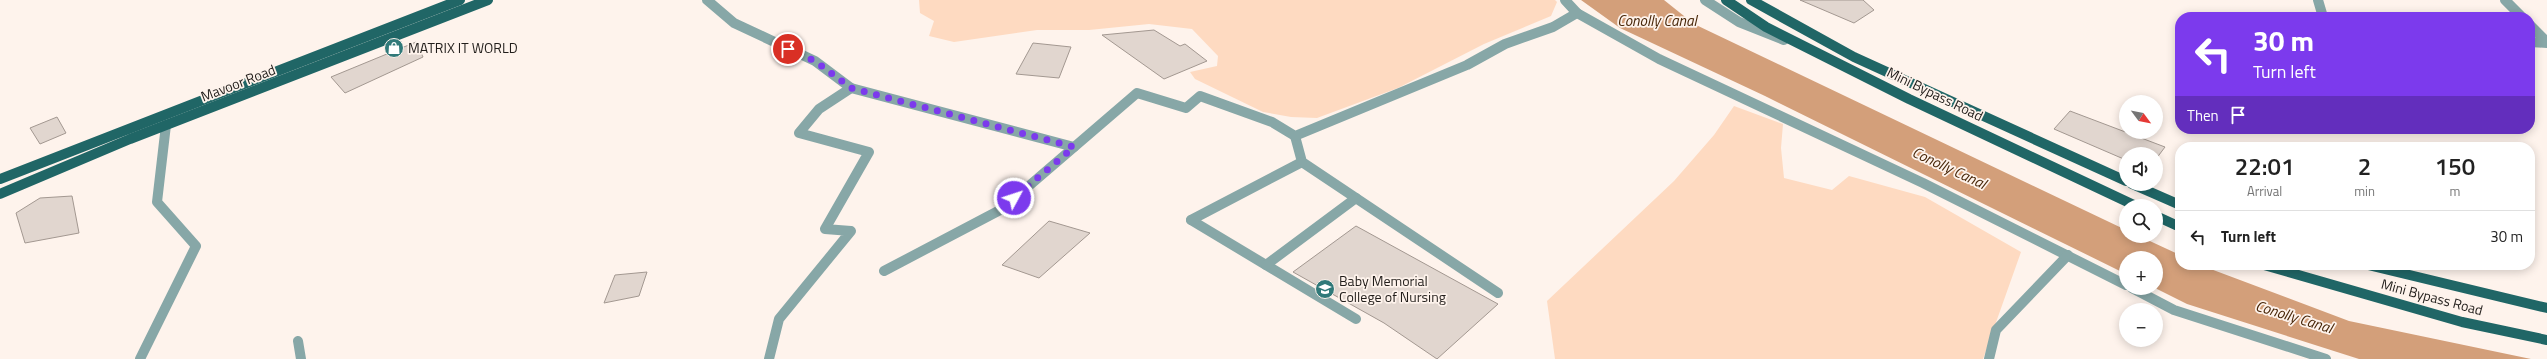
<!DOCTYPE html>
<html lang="en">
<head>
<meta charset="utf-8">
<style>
  :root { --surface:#fff; --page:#f2f2f2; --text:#222; --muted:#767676; --line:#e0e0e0 }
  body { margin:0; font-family:"Titillium Web",sans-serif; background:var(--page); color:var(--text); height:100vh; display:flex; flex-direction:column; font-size:15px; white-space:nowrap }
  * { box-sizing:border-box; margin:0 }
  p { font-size:13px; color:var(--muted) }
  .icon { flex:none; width:22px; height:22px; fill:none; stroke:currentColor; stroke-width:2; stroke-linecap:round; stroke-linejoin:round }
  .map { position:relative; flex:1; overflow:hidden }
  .drawer { position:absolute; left:2175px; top:142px; width:360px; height:128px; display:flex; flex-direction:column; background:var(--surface); border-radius:16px; box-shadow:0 2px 10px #0003 }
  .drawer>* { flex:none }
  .guide { position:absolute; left:2175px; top:12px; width:360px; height:122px; border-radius:16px; box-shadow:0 2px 10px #0003; background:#7c3aed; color:#fff; overflow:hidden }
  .needle { width:26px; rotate:122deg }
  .controls { position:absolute; left:2119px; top:95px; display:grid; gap:8px }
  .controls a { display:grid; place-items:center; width:44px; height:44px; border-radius:50%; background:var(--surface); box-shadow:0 2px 10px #0003; font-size:20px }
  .pin { position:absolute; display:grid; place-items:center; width:34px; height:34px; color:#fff; margin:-17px; border:2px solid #fff; border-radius:50%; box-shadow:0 1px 4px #0007 }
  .me { position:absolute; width:44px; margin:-22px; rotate:50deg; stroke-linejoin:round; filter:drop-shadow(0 0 3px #0008) }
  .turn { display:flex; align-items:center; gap:14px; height:84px; padding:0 12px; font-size:18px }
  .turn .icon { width:52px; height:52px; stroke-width:2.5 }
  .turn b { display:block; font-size:28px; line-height:34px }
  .then { display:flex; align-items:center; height:38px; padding:0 12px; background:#0003; gap:8px; font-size:15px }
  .eta { display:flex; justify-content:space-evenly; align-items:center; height:68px; text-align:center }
  .eta b { font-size:24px; font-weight:600; line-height:28px }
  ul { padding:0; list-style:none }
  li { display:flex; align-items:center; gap:12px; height:52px; padding:0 12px; border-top:1px solid var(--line) }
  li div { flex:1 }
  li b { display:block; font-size:15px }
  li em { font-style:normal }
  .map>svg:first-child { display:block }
  .green { fill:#fedac1 }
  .water { fill:#d39f7a }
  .building { fill:#e1d6cf; stroke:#a39891 }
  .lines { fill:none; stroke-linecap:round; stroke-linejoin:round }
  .minor { stroke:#87a7a7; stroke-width:10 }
  .major { stroke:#206666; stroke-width:10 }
  .route { stroke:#7c3aed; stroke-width:7; stroke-dasharray:0 12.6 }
  .labels { text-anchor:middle; stroke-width:3.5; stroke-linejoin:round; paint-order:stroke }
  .poi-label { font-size:14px; fill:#221e1b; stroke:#fef3ec; text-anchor:start }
  .street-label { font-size:14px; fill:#221e1b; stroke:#fef3ec }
  .water-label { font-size:15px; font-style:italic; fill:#472507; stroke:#fef3ec }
</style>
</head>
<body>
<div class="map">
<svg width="2547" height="359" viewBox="0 0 2547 359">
  <rect width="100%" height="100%" fill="#fef3ec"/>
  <g class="green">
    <polygon points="919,0 1555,0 1557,2 1551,16 1484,44 1398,88 1317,118 1291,117 1263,112 1195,79 1190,72 1217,66 1218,56 1192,29 1149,24 1089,30 1037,30 954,42 929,36 934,21 920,13"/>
    <polygon points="1734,106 1783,124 1781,148 1784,178 1832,190 1849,176 1925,197 2021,252 1983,359 1555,359 1547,301 1674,181 1714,135"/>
  </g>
  <polygon class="water" points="1581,0 1664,0 1694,24 2126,230 2126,236 2139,236 2180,255 2180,265 2200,265 2349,321 2531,359 2359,359 2187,304 2155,288 2156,258 2126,258 2126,274 1765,96 1620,28"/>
  <g class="building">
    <polygon points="1800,0 1863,0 1874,10 1854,23"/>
    <polygon points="1154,30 1180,46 1185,44 1207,61 1164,79 1102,35"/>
    <polygon points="416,42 423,57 345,93 331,77"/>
    <polygon points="1033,43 1071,47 1059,78 1016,74"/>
    <polygon points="2070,111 2165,147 2156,159 2156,154 2126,154 2126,160 2054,129"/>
    <polygon points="57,117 66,133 40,144 30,128"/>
    <polygon points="72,196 79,233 25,243 16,213 40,198"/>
    <polygon points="1049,221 1090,233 1039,278 1002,265"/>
    <polygon points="1356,226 1498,304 1437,359 1384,323 1293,272"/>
    <polygon points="647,272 639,296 604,303 615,275"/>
  </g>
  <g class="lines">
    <g class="minor">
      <polyline points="707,0 734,23 815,61 851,88 1074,147"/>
      <polyline points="1705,0 1739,22 1784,40"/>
      <polyline points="2318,0 2323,17"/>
      <polyline points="2505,0 2522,17"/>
      <polyline points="1577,13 1659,59 1923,183 2126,285"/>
      <polyline points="2530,25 2547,42"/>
      <polyline points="2530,42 2547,43"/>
      <polyline points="1295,136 1302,162 1498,293"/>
      <polyline points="1191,220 1356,319"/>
      <polyline points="1191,220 1302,162"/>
      <polyline points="1266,265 1356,198"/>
      <polyline points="884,271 1002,209 1137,93 1186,108 1200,96 1272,122 1295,136 1467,65 1505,44 1553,27 1577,13 1565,0"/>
      <polyline points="2132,288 2174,310 2326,359"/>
      <polyline points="298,341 301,359"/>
      <polyline points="140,359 196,246 157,202 166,125"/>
      <polyline points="769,359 779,319 851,231 825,229 869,152 799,133 819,109 851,88"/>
      <polyline points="1989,359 1996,330 2068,255"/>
    </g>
    <g class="major">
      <polyline points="1726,0 1766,27 1909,99 2136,206"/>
      <polyline points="1751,0 1854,57 2126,181"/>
      <polyline points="0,179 460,0"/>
      <polyline points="2132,184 2180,205"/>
      <polyline points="0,194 130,139 488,0"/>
      <polyline points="2156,216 2180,227"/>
      <polyline points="2264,265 2462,322 2547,340"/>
      <polyline points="2368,265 2547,308"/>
    </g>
  </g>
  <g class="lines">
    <polyline class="route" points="788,49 815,61 851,88 1074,147 1014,198"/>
  </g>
  <defs>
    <g id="shop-disc" transform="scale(1)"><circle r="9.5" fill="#307979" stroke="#fef3ec"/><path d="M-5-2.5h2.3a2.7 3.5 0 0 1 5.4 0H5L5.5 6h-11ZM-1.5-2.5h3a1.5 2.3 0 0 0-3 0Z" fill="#fff"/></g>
    <g id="university-disc" transform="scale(1)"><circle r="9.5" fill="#307979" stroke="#fef3ec"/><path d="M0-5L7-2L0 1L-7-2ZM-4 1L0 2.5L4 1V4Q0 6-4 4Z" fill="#fff"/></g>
  </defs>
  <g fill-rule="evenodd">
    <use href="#shop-disc" x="394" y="48"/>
    <use href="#university-disc" x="1325" y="289"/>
  </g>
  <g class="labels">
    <g class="poi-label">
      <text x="408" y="53">MATRIX IT WORLD</text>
      <text x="1339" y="286">Baby Memorial<tspan x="1339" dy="16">College of Nursing</tspan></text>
    </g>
    <g class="street-label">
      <text transform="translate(238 83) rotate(-21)" y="5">Mavoor Road</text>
      <text transform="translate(1935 94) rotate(26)" y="5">Mini Bypass Road</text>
      <text transform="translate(2432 297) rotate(15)" y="5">Mini Bypass Road</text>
    </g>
    <g class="water-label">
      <text x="1657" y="26">Conolly Canal</text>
      <text transform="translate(1949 168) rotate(25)" y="5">Conolly Canal</text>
      <text transform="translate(2294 317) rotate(17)" y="5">Conolly Canal</text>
    </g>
  </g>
</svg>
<div class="controls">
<a><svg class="needle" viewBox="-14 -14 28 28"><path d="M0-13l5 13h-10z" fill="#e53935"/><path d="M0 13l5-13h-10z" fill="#767676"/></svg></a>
<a><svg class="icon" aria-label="sound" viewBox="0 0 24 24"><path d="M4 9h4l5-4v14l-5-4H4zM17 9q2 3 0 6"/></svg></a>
<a><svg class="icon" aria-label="search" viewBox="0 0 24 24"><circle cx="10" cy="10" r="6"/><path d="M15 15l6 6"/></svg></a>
<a>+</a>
<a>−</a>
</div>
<div class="pin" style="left:788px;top:49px;background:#d93025"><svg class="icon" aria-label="arrive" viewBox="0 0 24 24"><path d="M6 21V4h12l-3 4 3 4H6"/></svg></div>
<svg class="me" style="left:1014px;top:198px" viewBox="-20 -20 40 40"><circle r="17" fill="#7c3aed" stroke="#fff" stroke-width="3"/><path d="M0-11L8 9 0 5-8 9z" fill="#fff"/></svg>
<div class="guide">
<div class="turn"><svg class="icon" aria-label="left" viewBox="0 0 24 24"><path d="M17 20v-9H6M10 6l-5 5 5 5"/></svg><div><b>30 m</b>Turn left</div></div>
<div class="then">Then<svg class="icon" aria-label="arrive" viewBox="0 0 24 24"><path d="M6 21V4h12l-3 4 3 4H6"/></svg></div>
</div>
<section class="drawer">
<div class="eta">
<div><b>22:01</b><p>Arrival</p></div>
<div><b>2</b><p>min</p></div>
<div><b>150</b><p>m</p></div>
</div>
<ul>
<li><svg class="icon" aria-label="left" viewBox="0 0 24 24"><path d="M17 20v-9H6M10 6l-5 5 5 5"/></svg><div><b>Turn left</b></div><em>30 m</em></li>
</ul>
</section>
</div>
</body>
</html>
